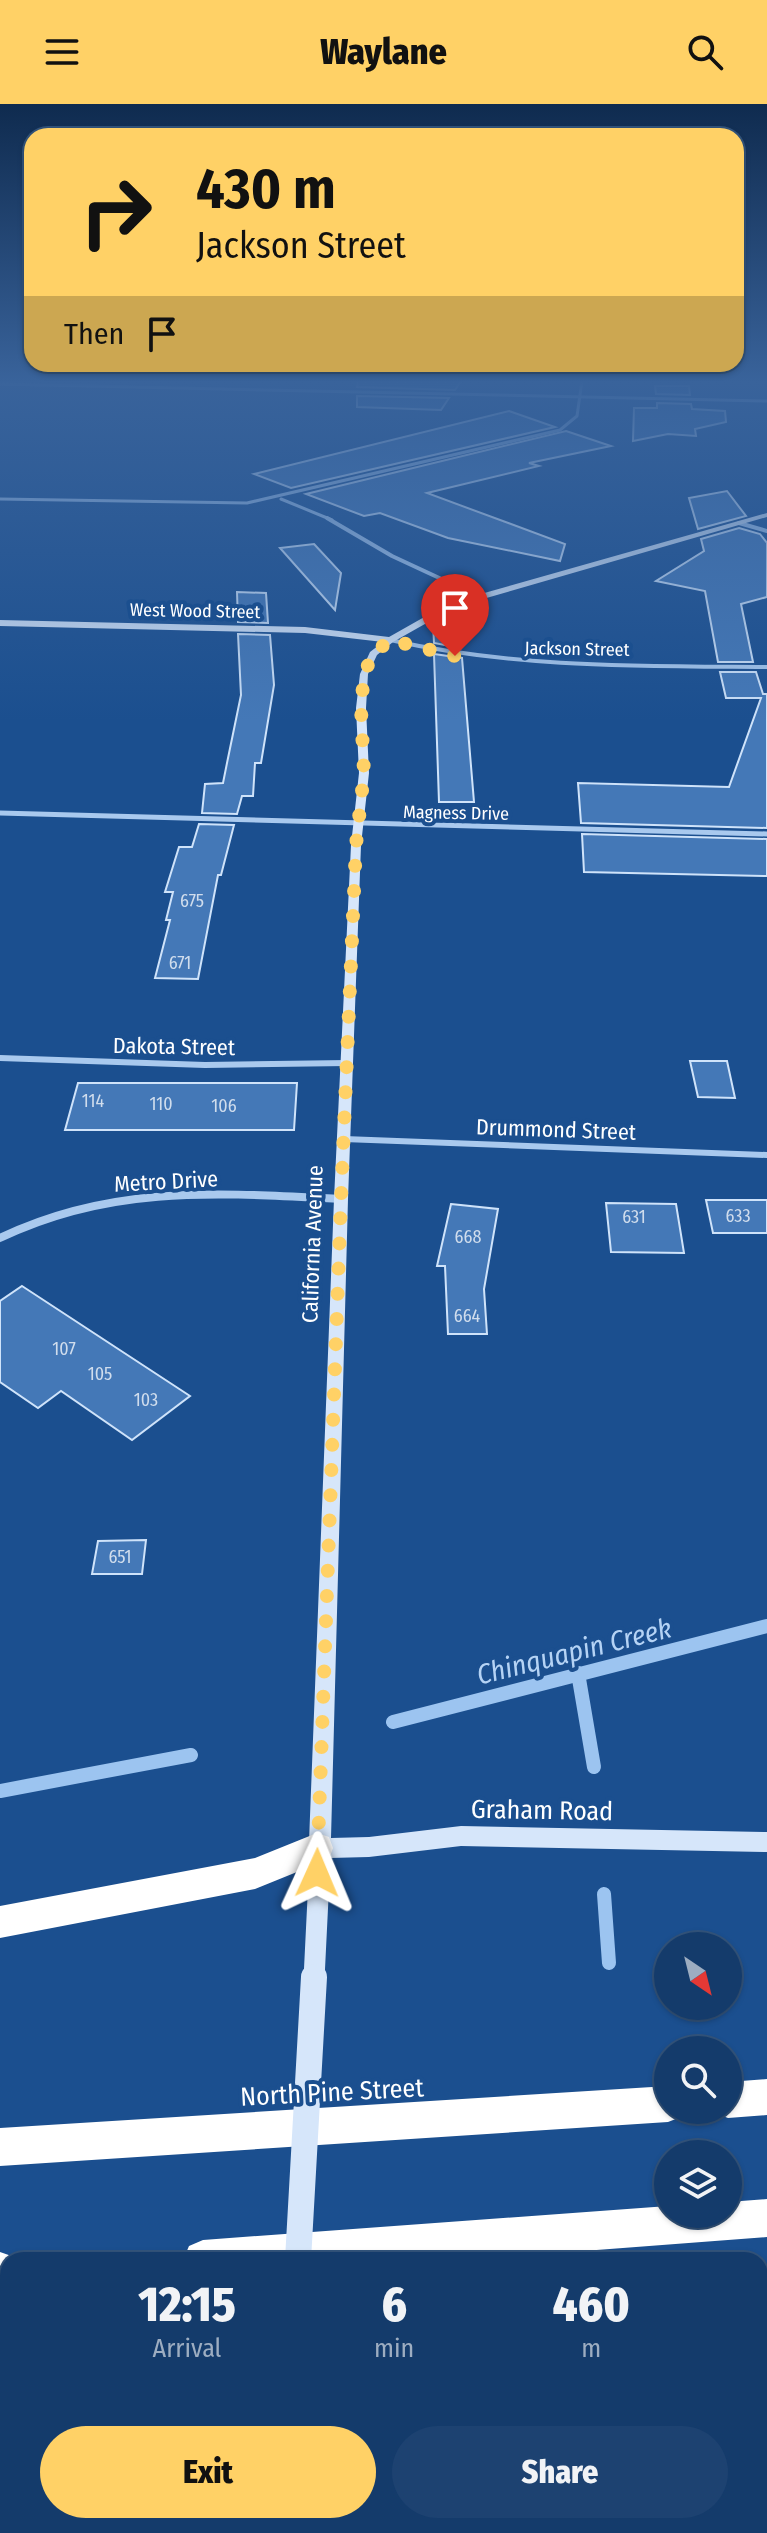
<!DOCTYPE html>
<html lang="en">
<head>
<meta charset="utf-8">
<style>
  :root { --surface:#143b6b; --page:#1d4271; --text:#f1f3f6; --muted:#9dadc1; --line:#33557e; --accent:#ffd166 }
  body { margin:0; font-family:"Fira Sans Condensed",sans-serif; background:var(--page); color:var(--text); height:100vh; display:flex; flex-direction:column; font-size:30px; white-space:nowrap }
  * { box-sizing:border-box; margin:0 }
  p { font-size:26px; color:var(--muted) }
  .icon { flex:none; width:44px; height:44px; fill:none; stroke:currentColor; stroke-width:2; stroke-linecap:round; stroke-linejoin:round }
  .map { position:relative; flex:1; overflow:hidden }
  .sheet { position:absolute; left:0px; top:2148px; width:768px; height:282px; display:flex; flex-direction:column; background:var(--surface); border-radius:24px 24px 0 0; box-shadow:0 2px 6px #0004,0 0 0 2px var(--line) }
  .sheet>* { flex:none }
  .guide { position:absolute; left:24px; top:24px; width:720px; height:244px; border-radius:24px; box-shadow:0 2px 6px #0004,0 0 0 2px var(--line); background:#ffd166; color:#111; overflow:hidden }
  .needle { width:52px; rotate:145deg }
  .controls { position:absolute; left:654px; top:1828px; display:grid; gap:16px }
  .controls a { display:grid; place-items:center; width:88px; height:88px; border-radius:50%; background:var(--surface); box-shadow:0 2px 6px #0004,0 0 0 2px var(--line); font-size:40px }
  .pin { position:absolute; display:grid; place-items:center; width:68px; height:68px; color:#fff; margin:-82px -34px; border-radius:50% 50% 50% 0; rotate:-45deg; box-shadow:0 0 8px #0007 }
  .pin .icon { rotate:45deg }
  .me { position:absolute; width:88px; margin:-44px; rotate:1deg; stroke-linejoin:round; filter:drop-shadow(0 0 6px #0008) }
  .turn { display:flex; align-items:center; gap:28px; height:168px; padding:0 40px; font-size:36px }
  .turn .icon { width:104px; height:104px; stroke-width:2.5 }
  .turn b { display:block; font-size:56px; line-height:68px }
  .then { display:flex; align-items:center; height:76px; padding:0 40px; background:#0003; gap:16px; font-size:30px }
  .eta { display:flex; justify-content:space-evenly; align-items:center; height:136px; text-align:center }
  .eta b { font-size:48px; font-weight:800; line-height:56px }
  .action { display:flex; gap:16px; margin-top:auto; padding:16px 40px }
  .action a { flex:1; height:92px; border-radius:48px; background:var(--accent); color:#111; font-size:32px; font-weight:800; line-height:92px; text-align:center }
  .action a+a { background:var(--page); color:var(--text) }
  header { display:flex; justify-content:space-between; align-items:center; height:104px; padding:0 40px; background:var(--accent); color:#111; font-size:36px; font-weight:800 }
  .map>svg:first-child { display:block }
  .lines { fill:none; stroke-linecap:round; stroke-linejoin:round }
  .stream-far1 { stroke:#9cc4f0; stroke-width:14 }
  .stream { stroke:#9cc4f0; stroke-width:18 }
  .building { fill:#4478b7; stroke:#cfe3fa; stroke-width:2 }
  .street-far4 { stroke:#a9c9ee; stroke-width:3 }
  .street-far3 { stroke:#a9c9ee; stroke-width:4 }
  .street-far2 { stroke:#a9c9ee; stroke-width:5 }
  .street-far1 { stroke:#a9c9ee; stroke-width:6 }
  .street { stroke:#a9c9ee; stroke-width:8 }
  .secondary { fill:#d6e6fa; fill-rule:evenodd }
  .highway { fill:#fff; fill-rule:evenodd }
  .secondary-bridge-far1 { stroke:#d6e6fa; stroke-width:21 }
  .secondary-bridge { stroke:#d6e6fa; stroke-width:26 }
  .route { stroke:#ffd166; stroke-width:14; stroke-dasharray:0 25.2 }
  .labels { text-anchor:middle; stroke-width:8; stroke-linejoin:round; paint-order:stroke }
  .far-street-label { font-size:18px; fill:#fff; stroke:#1b4f8f }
  .number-label { font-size:18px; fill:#d0dded }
  .street-label { font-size:22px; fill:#fff; stroke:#1b4f8f }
  .near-street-label { font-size:26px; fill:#fff; stroke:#1b4f8f }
  .near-water-label { font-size:28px; font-style:italic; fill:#b5d3f5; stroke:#1b4f8f }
</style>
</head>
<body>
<header><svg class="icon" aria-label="menu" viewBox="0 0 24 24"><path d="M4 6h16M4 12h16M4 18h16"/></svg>Waylane<svg class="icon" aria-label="search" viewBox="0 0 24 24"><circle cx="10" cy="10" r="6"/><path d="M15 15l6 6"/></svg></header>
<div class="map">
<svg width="767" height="2429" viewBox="0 0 767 2429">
  <rect width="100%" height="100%" fill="#1b4f8f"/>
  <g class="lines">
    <g class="stream-far1">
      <polyline points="578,1569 594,1663"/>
      <polyline points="393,1618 767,1522"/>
      <polyline points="0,1687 191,1651"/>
      <polyline points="604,1790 609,1859"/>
    </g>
    <polyline class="stream" points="699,2422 699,2429"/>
  </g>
  <g class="building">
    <polygon points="358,277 461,277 455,286 357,283"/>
    <polygon points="655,282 689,282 690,291 656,290"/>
    <polygon points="357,292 449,294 441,306 357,303"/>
    <polygon points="657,299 691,300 692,305 725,307 726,318 695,325 696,332 668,330 633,337 634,304 657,304"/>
    <polygon points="509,307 555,323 291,384 254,370"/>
    <polygon points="566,327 611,342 529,359 539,362 427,389 565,440 560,457 448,434 380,409 364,412 306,390"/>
    <polygon points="727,387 746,412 698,425 689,394"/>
    <polygon points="739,424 760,430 767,439 767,493 741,500 753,558 718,558 705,487 656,477 704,447 701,435"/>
    <polygon points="314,440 341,469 335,506 280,444"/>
    <polygon points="237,488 266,489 268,519 238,518"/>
    <polygon points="458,505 461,544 434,539 433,519"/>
    <polygon points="238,530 270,531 274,581 261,659 255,659 253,692 242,692 237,710 202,709 205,680 223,679 227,659 241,591"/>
    <polygon points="434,550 462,554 474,698 439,698"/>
    <polygon points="720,568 756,568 763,590 767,590 767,724 581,719 578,679 729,683 761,594 726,594"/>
    <polygon points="199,720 234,721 221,771 218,771 198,875 155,874 170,816 166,816 173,788 165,788 179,743 192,743"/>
    <polygon points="582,730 767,735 767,772 584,768"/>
    <polygon points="690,957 727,957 735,994 698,993"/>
    <polygon points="78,979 297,979 294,1026 65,1026"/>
    <polygon points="706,1096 767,1096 767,1129 713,1129"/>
    <polygon points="606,1099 676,1100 684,1149 611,1148"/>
    <polygon points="451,1100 498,1105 484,1185 487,1230 448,1230 445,1162 437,1162"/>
    <polygon points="22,1182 190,1292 132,1336 61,1287 38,1304 0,1278 0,1197"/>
    <polygon points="146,1436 142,1470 92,1470 98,1437"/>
  </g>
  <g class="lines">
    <g class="street-far4">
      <polyline points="0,280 767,297"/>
      <polyline points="0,395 247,399 560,326 577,312 582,277"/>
      <polyline points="281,395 332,416"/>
    </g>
    <g class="street-far3">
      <polyline points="327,414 392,452 478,492"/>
      <polyline points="739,419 767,427"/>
      <path d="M390,536C515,564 640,562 767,563"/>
    </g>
    <polyline class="street-far2" points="0,709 767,730"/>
    <g class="street-far1">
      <polyline points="0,954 205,961 348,959"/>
      <polyline points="344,1035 767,1051"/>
    </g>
    <path class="street" d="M0,1134C112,1080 220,1089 341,1095"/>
    <g class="secondary">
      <polygon points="767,409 767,413 455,503 393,538 377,551 368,570 366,604 369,669 361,741 348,1095 331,1734 369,1733 461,1722 767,1728 767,1748 461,1742 369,1753 330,1754 329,1794 326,1802 318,1805 310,1802 307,1794 309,1749 306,1744 309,1738 334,1095 351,741 359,669 356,604 360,570 370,548 383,538 305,529 0,522 0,516 305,523 389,533 449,499"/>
      <rect x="269" y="2422" width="30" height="7"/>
    </g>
    <g class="highway">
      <polygon points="317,1729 329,1733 333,1744 329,1755 255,1785 0,1834 0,1802 255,1754"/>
      <polygon points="767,1975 767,2011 728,2014 715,2009 714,2006 728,2006 728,1978"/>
      <polygon points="668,1982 668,2006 684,2006 681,2013 668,2018 0,2062 0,2024"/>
      <polygon points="767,2095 767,2133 465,2156 183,2156 189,2142 203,2136 668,2102 668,2110 728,2110 728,2098"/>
      <polygon points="0,2148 23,2156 8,2156 8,2188 0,2188"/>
    </g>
    <polyline class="secondary-bridge-far1" points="314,1875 318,1794"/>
    <polyline class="secondary-bridge" points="298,2156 314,1873"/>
  </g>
  <linearGradient id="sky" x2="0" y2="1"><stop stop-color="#0f2b4f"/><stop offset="0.45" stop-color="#39639b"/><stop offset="1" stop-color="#39639b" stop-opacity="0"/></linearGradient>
  <rect width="767" height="617" fill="url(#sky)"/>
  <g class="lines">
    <polyline class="route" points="317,1769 341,1095 356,741 364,669 361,604 364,570 373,550 390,536 455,552"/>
  </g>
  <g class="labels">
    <g class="far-street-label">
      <text transform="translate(195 507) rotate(1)" y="6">West Wood Street</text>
      <text transform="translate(577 545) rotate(1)" y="6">Jackson Street</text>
      <text transform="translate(456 709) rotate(1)" y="6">Magness Drive</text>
    </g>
    <g class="number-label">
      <text x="192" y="803">675</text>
      <text x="180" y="865">671</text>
      <text x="93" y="1003">114</text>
      <text x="161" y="1006">110</text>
      <text x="224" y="1008">106</text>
      <text x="738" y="1118">633</text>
      <text x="634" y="1119">631</text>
      <text x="468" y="1139">668</text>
      <text x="467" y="1218">664</text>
      <text x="64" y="1251">107</text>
      <text x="100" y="1276">105</text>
      <text x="146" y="1302">103</text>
      <text x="120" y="1459">651</text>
    </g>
    <g class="street-label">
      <text transform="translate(174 942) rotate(1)" y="8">Dakota Street</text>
      <text transform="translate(556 1025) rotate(2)" y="8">Drummond Street</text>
      <text transform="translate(166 1077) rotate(-3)" y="8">Metro Drive</text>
      <text transform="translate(312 1140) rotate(-88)" y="8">California Avenue</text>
    </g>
    <g class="near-street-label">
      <text transform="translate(542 1706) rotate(1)" y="9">Graham Road</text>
      <text transform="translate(332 1988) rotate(-3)" y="9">North Pine Street</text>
    </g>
    <g class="near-water-label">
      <text transform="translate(574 1547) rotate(-14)" y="10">Chinquapin Creek</text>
    </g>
  </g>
</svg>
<div class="controls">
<a><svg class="needle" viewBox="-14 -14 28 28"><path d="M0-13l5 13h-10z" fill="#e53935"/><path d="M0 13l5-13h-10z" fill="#9dadc1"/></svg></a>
<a><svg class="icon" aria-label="search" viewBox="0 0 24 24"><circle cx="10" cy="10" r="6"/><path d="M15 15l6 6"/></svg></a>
<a><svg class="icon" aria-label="layers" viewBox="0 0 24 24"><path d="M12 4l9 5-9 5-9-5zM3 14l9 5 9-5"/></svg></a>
</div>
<div class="pin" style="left:455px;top:552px;background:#d93025"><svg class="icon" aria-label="arrive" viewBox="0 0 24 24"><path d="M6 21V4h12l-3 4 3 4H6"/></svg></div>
<svg class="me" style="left:317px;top:1769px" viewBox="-20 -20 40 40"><path d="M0-17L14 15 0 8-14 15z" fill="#ffd166" stroke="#fff" stroke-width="4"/></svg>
<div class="guide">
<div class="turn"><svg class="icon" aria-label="right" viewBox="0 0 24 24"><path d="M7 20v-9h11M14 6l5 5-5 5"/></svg><div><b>430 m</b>Jackson Street</div></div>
<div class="then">Then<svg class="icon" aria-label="arrive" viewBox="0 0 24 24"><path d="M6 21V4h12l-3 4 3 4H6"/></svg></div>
</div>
<section class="sheet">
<div class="eta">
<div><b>12:15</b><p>Arrival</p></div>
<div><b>6</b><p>min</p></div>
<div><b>460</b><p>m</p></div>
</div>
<div class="action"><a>Exit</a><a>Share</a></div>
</section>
</div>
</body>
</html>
